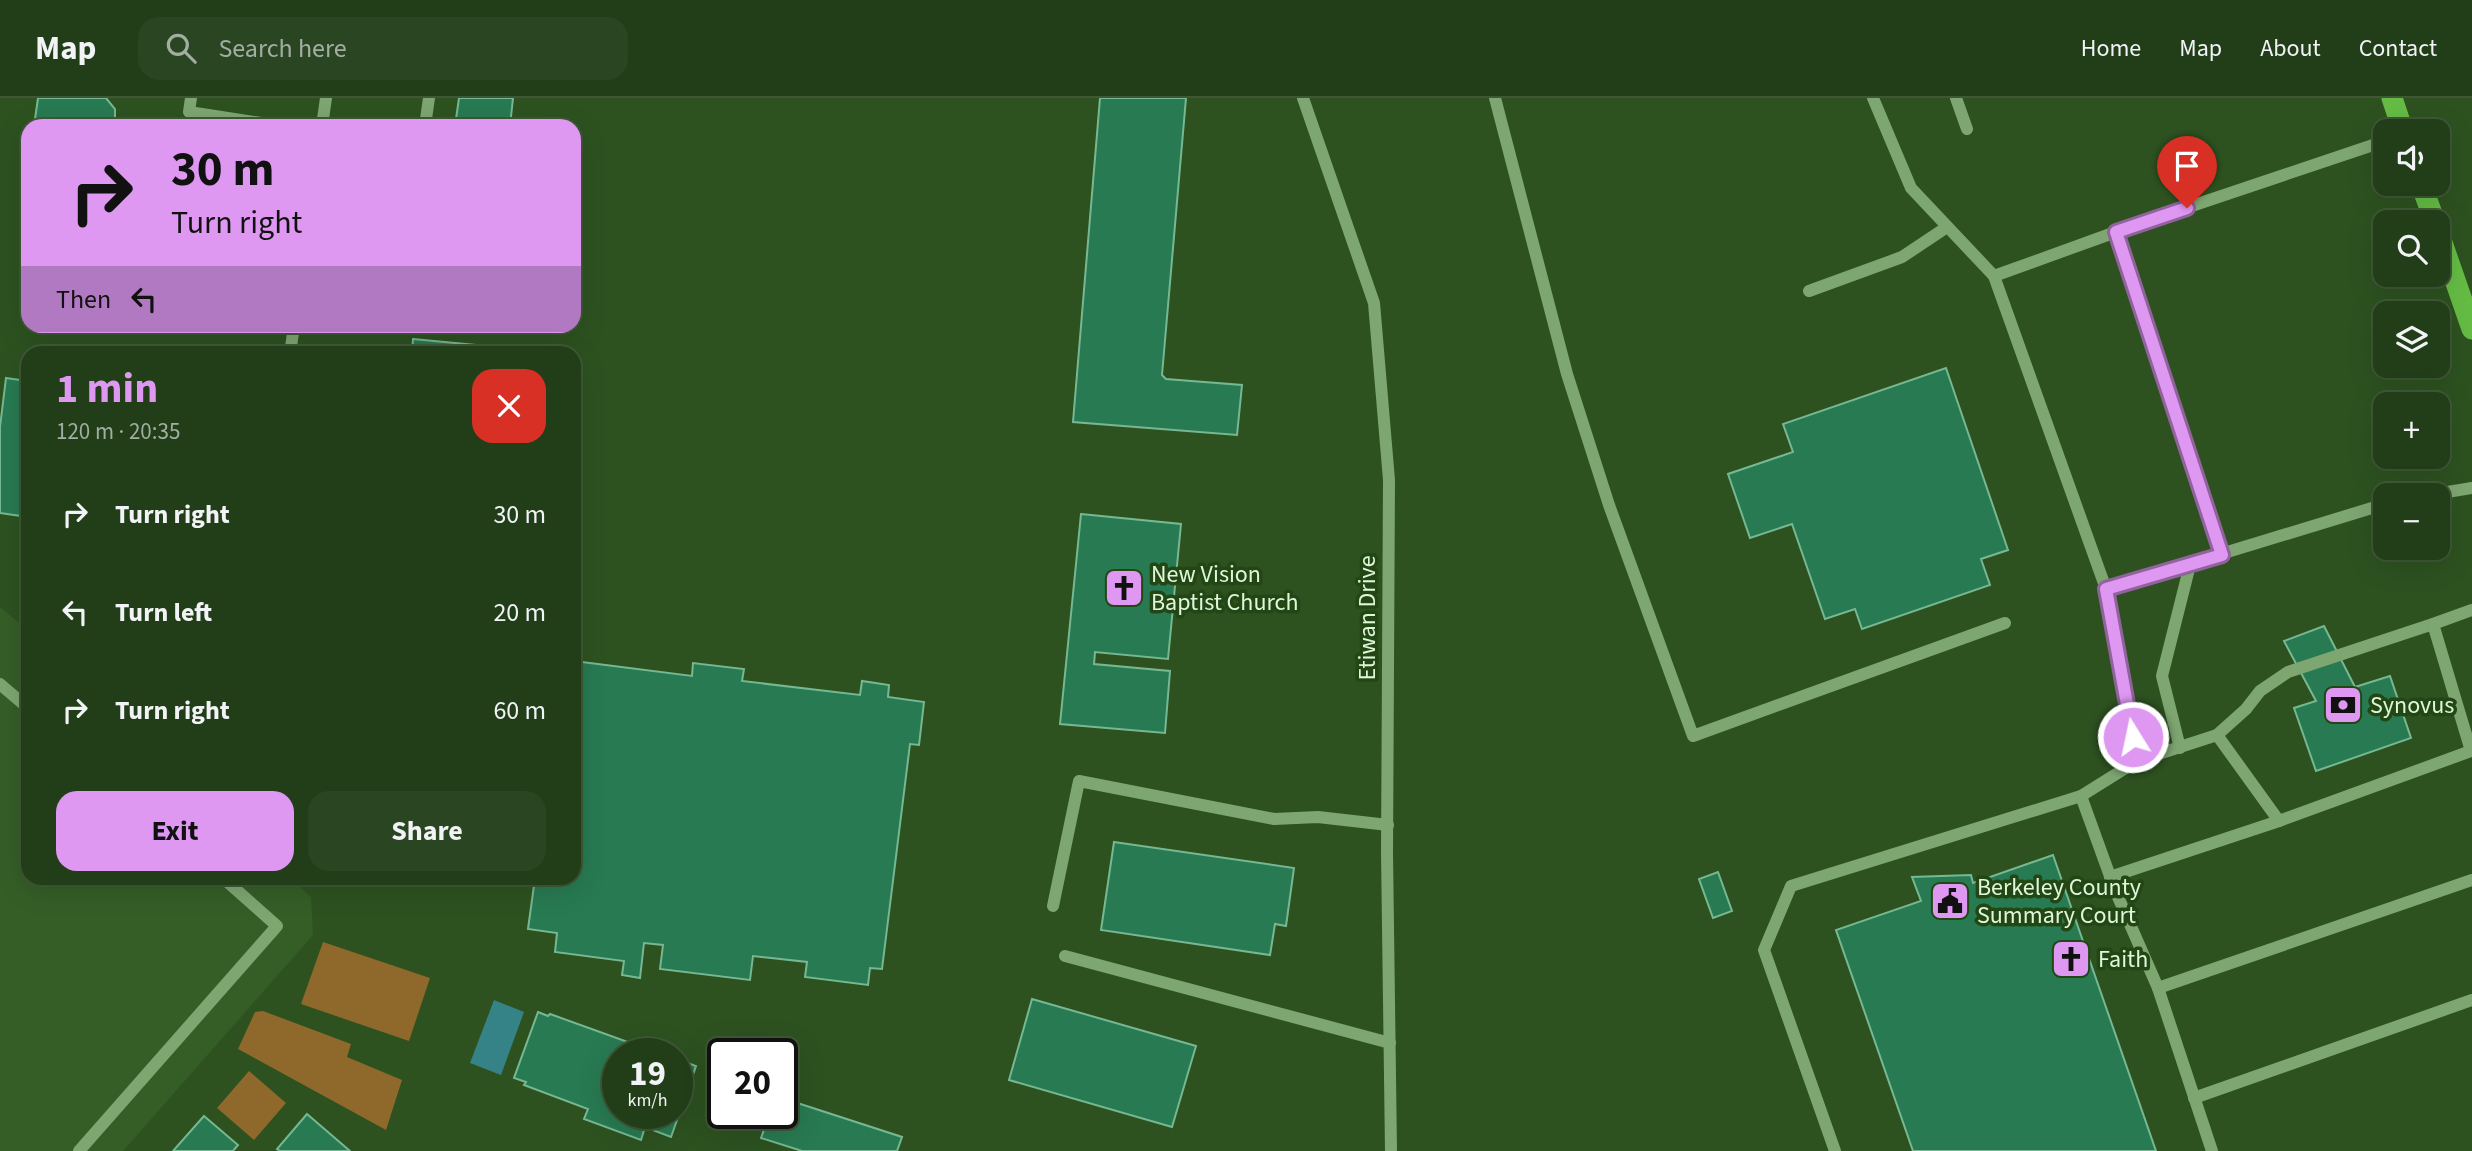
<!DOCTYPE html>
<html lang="en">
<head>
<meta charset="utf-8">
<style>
  :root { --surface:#223e18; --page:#2a4521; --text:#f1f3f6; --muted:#a2aea2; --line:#3f5737; --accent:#de98f2 }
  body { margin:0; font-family:"Source Sans 3",sans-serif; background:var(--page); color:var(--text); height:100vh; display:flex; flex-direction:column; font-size:26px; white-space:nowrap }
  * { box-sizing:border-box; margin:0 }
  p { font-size:23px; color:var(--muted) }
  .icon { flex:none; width:38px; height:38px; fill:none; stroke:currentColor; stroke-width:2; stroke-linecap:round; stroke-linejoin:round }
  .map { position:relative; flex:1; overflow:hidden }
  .details { position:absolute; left:21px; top:248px; width:560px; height:539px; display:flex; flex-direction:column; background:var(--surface); border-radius:21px; box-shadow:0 7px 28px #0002,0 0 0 2px var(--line) }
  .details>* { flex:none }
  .guide { position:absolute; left:21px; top:21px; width:560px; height:214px; border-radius:21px; box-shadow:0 7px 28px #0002,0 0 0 2px var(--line); background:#de98f2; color:#111; overflow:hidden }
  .tools { position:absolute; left:2373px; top:21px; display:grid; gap:14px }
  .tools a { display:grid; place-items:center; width:77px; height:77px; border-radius:14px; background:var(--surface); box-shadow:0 7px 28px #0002,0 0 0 2px var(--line); font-size:35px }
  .speed { position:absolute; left:602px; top:940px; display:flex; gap:14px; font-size:35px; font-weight:700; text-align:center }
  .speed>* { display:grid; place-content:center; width:91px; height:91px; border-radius:50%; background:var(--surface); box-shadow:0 7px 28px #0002,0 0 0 2px var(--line); line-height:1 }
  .speed small { font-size:18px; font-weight:400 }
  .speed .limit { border:4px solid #111; border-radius:10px; background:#fff; color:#111 }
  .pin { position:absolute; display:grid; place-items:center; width:60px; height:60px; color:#fff; margin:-72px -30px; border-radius:50% 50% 50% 0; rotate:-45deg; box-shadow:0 0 7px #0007 }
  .pin .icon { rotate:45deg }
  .me { position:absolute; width:77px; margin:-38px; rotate:350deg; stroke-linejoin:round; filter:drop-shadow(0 0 5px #0008) }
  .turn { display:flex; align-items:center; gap:24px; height:147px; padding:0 35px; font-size:32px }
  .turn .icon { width:91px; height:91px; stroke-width:2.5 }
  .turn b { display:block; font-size:49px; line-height:60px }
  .then { display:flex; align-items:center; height:66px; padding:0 35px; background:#0003; gap:14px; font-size:26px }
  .round { display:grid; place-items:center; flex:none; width:74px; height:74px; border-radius:21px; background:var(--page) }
  .summary { display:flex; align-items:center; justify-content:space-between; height:119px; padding:0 35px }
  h1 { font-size:42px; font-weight:700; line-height:52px; color:var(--accent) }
  .primary-button { display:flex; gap:14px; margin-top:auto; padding:14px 35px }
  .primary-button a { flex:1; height:80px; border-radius:21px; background:var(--accent); color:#111; font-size:28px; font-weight:700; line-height:80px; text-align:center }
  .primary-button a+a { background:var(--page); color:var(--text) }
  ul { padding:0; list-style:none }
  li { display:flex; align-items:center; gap:21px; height:98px; padding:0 35px }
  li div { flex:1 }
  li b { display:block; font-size:26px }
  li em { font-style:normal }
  header { display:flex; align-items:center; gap:42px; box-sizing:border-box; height:98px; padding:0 35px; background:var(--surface); border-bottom:2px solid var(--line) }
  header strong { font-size:33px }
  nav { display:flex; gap:38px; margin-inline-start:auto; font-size:24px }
  .search { width:490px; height:63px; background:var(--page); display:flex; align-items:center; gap:18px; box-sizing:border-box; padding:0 24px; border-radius:21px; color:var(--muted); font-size:26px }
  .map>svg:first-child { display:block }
  .built { fill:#355e27 }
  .green { fill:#8e692b }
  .water { fill:#358386 }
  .building { fill:#287a52; stroke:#76b892; stroke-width:2 }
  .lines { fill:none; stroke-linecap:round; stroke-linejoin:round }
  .minor { stroke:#7ea671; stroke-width:12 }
  .highway { stroke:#65bc45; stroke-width:21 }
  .route-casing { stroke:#90639d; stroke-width:18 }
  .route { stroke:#de98f2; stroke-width:12 }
  .labels { text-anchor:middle; stroke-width:7; stroke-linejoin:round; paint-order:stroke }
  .poi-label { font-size:24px; fill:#e0f6d9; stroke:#224715; text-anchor:start }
  .street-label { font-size:24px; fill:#e0f6d9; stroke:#224715 }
</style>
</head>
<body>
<header>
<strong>Map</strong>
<div class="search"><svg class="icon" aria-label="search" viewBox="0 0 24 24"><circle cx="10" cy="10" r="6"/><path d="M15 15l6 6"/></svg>Search here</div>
<nav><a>Home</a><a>Map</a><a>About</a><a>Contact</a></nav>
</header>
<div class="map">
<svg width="2472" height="1053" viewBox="0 0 2472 1053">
  <rect width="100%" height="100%" fill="#2d5220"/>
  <polygon class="built" points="0,509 28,532 28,780 292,781 311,799 313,837 123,1053 0,1053"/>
  <g class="green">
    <polygon points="323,844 430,880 409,943 301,906"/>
    <polygon points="263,913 351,946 347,959 402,982 386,1032 238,951 255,914"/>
    <polygon points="249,973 286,1005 254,1042 217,1010"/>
  </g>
  <polygon class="water" points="494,902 524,914 501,977 470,965"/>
  <g class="building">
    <polygon points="38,0 106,0 115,11 115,28 34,28"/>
    <polygon points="459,0 513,0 510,28 455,28"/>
    <polygon points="1100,0 1186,0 1162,277 1166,281 1242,287 1237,337 1073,324"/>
    <polygon points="413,241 486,248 485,256 412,256"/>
    <polygon points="1946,270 2008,452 1981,461 1990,487 1862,531 1855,511 1825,521 1792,426 1750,440 1728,376 1793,354 1783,326"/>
    <polygon points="6,280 28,283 28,419 0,415 0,329"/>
    <polygon points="1081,416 1181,426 1168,561 1095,554 1094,566 1170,573 1165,635 1060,626"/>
    <polygon points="2324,528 2355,589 2390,578 2411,640 2316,673 2294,610 2316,603 2284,543"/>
    <polygon points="574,563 692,578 693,565 744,571 742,583 860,597 862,583 889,587 888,599 924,604 919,647 910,646 882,871 870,870 868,887 805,879 807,864 753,858 750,882 660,871 663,847 644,845 640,880 622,877 624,863 555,854 557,835 528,831 535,780 574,780"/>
    <polygon points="1114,744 1294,770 1286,828 1275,826 1270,857 1101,832"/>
    <polygon points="2053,757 2156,1053 1913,1053 1836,832 1921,803 1912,779 1971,777 1973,785"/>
    <polygon points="1718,774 1732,813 1713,820 1699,781"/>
    <polygon points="1032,901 1196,948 1172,1029 1009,982"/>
    <polygon points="538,914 548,918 550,916 661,956 618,956 618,1015 677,1015 677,961 696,968 671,1039 645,1029 641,1042 584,1021 588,1011 524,987 526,984 514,980"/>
    <polygon points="723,970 723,1015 729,1015 726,1024 706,1017"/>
    <polygon points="782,1000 902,1039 897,1053 802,1053 761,1040 770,1015 782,1015"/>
    <polygon points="307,1016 350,1053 280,1053 277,1051"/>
    <polygon points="204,1018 238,1047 233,1053 173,1053"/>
  </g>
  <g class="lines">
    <g class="minor">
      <polyline points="191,0 189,14 281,28"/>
      <polyline points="1303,0 1374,205 1389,382 1387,754 1391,1053"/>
      <polyline points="1495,0 1567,276 1609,407 1693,638 2005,525"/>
      <polyline points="1873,0 1911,90 1994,178 2138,126 2385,43"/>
      <polyline points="1956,0 1967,31"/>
      <polyline points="322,28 326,0"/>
      <polyline points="425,28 429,0"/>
      <polyline points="2115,134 2222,457"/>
      <polyline points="1994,178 2106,491 2385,406"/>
      <polyline points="1809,193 1902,159 1947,129"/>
      <polyline points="290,256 294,228"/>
      <polyline points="2429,397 2472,390"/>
      <polyline points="2106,491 2137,663"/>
      <polyline points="0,586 28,610"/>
      <polyline points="2217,637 2246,611 2260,593 2288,574 2433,526"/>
      <polyline points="2180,650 2162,578 2190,467"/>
      <polyline points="2081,698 2115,792 2158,890 2212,1053"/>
      <polyline points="2110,779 2279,723"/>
      <polyline points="1053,808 1079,683 1274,721 1318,719 1388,727"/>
      <polyline points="1065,858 1390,945"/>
      <polyline points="2158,890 2472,782"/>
      <polyline points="2194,1000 2472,902"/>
      <polyline points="79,1053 277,828 223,780"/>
      <polyline points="1835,1053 1764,852 1791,788 2081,698 2137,663 2217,637 2279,723 2471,653 2433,526 2472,512"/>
    </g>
    <g class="highway">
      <polyline points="2392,0 2403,33"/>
      <polyline points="2421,86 2435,124"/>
      <polyline points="2438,133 2472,231"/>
    </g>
  </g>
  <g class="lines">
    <g class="route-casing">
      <polyline id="route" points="2133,639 2106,491 2222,457 2116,134 2187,110"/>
    </g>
    <use href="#route" class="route"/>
  </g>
  <defs>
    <g id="church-square" transform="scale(2.0125)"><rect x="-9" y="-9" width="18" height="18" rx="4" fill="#de98f2" stroke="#224715"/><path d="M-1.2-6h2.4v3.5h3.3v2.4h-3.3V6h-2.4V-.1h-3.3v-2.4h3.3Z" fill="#111"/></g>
    <g id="bank-square" transform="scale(2.0125)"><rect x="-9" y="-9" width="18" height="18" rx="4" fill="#de98f2" stroke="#224715"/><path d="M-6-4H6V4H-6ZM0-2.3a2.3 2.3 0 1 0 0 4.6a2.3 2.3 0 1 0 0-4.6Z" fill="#111"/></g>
    <g id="civic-square" transform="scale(2.0125)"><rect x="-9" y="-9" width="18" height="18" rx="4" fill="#de98f2" stroke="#224715"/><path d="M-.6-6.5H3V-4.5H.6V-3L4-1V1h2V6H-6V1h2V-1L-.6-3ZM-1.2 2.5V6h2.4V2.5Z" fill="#111"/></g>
  </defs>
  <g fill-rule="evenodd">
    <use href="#church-square" x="1124" y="490"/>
    <use href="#bank-square" x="2343" y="607"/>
    <use href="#civic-square" x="1950" y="803"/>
    <use href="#church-square" x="2071" y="861"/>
  </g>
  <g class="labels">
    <g class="poi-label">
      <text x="1151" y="484">New Vision<tspan x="1151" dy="28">Baptist Church</tspan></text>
      <text x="2370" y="615">Synovus</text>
      <text x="1977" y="797">Berkeley County<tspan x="1977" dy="28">Summary Court</tspan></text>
      <text x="2098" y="869">Faith</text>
    </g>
    <g class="street-label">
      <text transform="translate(1367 520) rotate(-90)" y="8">Etiwan Drive</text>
    </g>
  </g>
</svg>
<div class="tools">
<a><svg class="icon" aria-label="sound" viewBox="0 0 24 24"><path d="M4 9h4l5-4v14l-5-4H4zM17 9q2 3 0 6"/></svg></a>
<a><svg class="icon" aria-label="search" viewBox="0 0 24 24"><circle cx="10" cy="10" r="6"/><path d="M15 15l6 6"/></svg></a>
<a><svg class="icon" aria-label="layers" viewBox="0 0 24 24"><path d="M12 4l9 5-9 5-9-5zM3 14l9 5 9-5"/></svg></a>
<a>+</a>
<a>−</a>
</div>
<div class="speed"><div>19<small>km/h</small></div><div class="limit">20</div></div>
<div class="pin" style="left:2187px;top:110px;background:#d93025"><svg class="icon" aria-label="arrive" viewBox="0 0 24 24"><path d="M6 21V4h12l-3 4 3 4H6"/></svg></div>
<svg class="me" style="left:2133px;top:639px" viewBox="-20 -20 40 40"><circle r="17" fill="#de98f2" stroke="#fff" stroke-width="3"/><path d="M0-11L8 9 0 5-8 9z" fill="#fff"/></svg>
<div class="guide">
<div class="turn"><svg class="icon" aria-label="right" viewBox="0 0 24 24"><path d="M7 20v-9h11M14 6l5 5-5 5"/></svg><div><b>30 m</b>Turn right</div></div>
<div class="then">Then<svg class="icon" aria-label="left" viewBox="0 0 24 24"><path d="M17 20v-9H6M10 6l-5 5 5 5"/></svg></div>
</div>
<section class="details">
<div class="summary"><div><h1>1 min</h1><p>120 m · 20:35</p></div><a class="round" style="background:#d93025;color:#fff"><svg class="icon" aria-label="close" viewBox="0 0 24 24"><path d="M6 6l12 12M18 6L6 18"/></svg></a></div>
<ul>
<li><svg class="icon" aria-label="right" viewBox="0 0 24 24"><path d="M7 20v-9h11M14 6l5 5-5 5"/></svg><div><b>Turn right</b></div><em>30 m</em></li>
<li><svg class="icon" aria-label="left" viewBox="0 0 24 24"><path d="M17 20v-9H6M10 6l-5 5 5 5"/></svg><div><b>Turn left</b></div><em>20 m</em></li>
<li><svg class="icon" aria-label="right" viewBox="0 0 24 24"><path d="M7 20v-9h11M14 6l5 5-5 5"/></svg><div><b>Turn right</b></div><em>60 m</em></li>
</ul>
<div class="primary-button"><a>Exit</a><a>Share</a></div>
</section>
</div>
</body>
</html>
